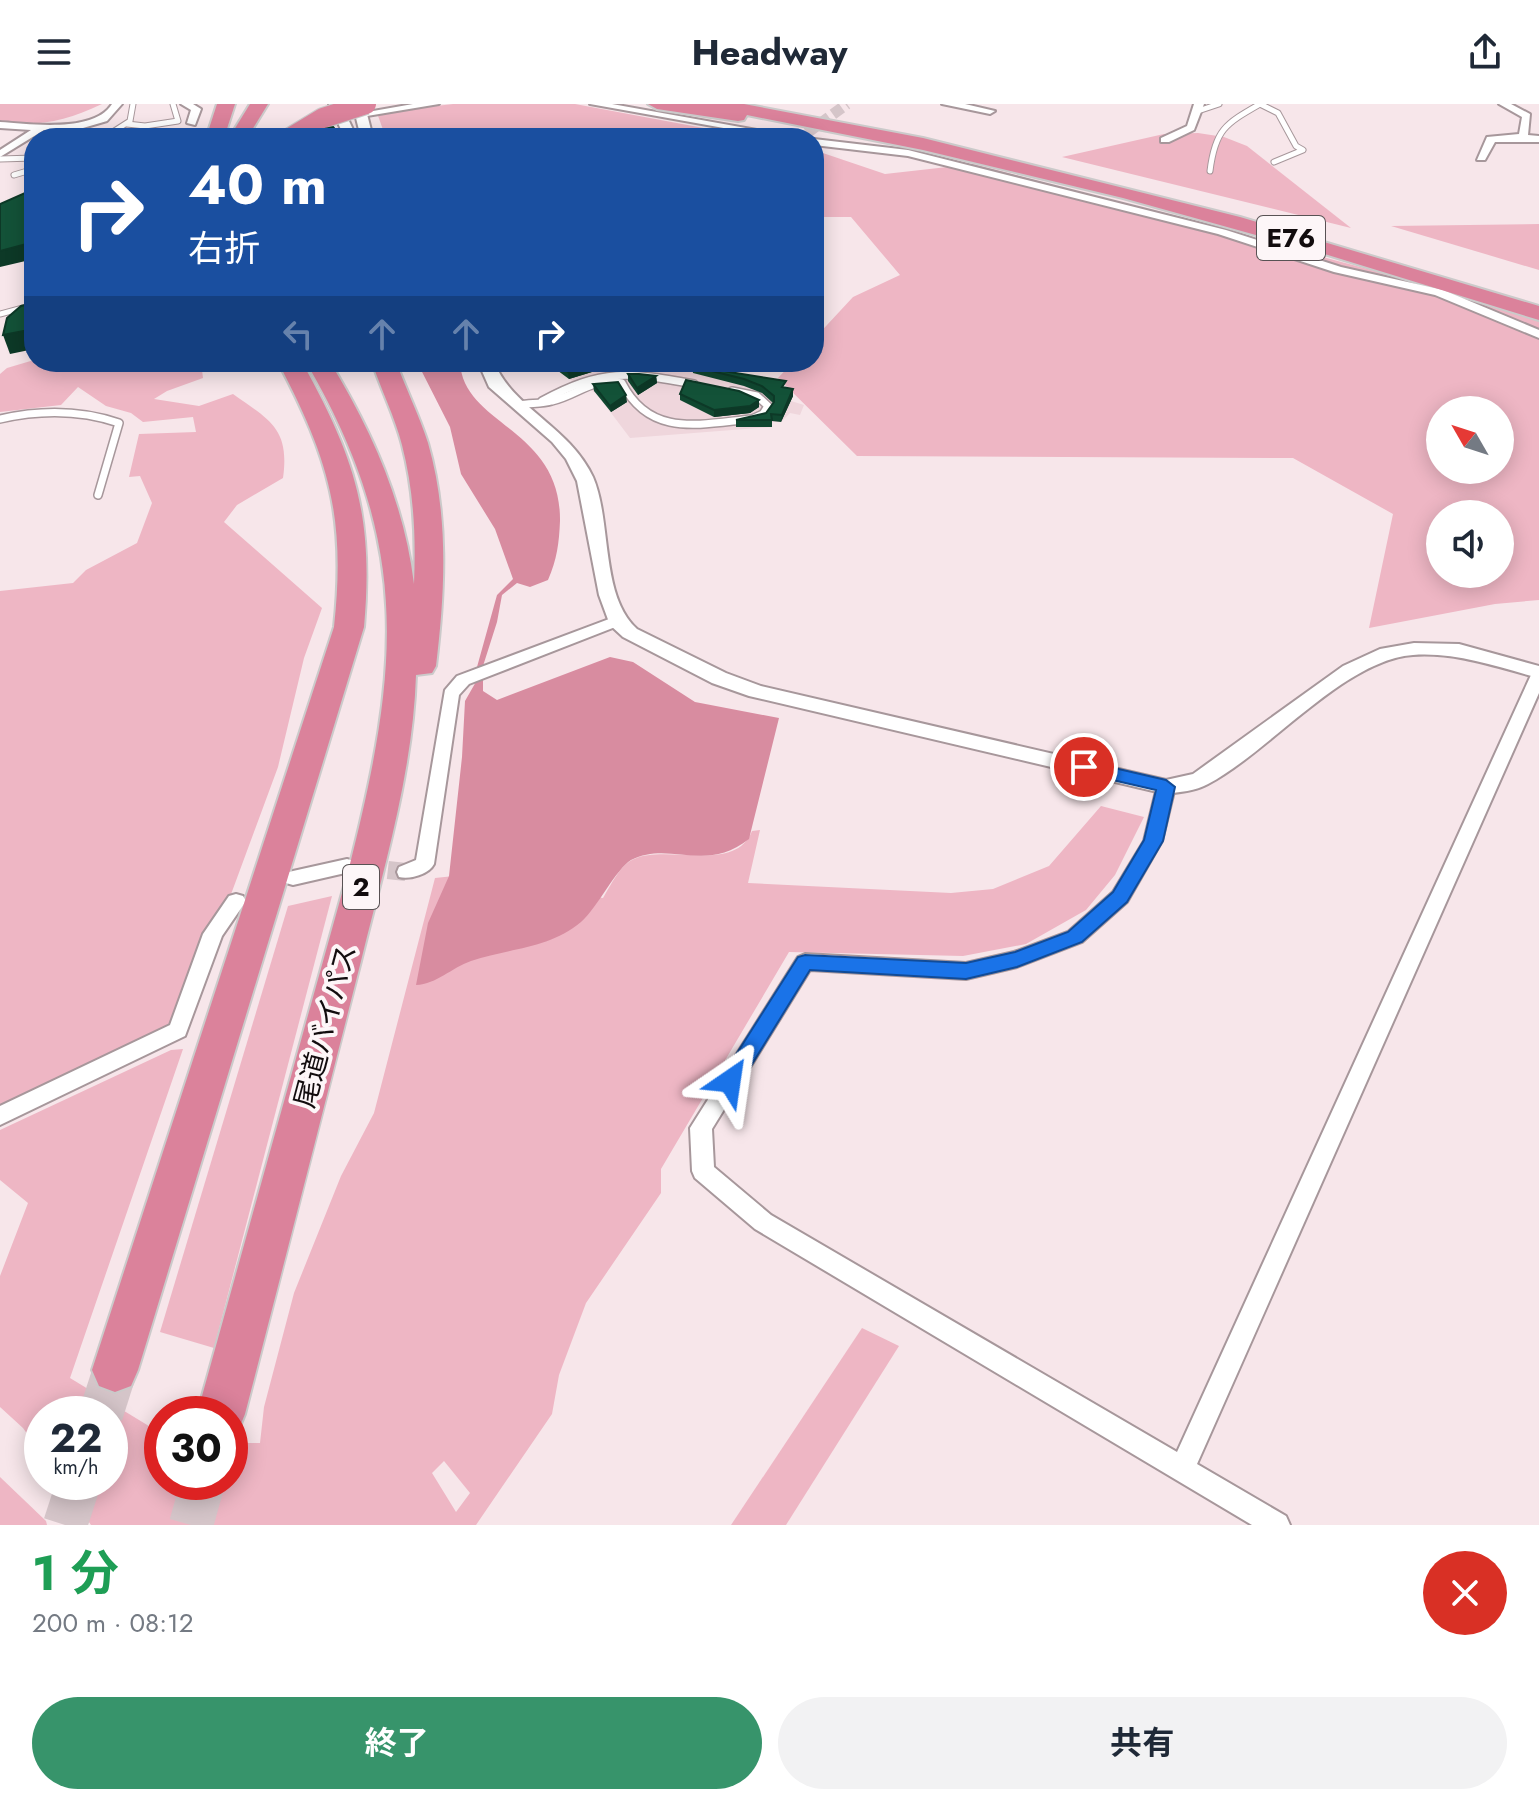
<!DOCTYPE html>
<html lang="ja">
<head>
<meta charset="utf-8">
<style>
  :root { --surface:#fff; --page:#f2f2f3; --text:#1f2937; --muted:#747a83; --accent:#37946b }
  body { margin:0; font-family:Jost,"Noto Sans JP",sans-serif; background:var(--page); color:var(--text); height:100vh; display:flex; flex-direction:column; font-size:30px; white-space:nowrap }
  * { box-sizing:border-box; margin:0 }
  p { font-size:26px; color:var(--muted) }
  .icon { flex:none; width:44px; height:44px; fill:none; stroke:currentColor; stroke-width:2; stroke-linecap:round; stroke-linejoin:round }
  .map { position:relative; height:1421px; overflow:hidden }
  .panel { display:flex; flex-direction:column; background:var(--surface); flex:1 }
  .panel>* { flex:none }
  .banner { position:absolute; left:24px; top:24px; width:800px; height:244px; border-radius:32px; box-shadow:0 4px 20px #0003; background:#1a4fa0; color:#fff; overflow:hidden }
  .needle { width:52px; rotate:309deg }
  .fabs { position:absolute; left:1426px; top:292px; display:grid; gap:16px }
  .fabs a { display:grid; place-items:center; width:88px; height:88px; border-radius:50%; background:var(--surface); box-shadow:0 4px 20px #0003; font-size:40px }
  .speed { position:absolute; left:24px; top:1292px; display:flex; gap:16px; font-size:40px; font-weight:700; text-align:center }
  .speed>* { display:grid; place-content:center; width:104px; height:104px; border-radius:50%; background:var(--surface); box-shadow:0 4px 20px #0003; line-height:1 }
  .speed small { font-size:20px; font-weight:400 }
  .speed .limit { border:12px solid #d22; background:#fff; color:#111 }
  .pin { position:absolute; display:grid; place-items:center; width:68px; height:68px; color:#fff; margin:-34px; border:4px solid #fff; border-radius:50%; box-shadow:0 2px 8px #0007 }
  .me { position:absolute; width:88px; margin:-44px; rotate:32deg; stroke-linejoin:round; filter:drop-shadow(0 0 6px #0008) }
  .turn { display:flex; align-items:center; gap:28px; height:168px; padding:0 32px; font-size:36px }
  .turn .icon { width:104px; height:104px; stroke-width:2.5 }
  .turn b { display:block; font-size:56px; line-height:68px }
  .lanes { display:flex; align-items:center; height:76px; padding:0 32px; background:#0003; justify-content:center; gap:40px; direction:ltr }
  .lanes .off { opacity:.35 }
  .round { display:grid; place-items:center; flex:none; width:84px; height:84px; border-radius:42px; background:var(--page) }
  .overview { display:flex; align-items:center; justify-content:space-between; height:136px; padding:0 32px }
  h1 { font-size:48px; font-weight:700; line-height:60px; color:#1e9e55 }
  .button { display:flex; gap:16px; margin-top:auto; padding:16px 32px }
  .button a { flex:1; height:92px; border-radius:48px; background:var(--accent); color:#fff; font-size:32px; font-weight:700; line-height:92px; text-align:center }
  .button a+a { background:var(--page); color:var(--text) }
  header { display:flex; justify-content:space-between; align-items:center; height:104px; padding:0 32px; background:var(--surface); font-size:36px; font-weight:700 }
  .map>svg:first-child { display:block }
  .built { fill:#efd6dc }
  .green { fill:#eeb6c4; fill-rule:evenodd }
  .water { fill:#d88ca0 }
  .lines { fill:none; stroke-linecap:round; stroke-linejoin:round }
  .minor-tunnel-far1 { stroke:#d5c5c9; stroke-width:11; stroke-dasharray:11 5; stroke-linecap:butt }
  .minor-tunnel { stroke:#d5c5c9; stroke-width:18; stroke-dasharray:18 9; stroke-linecap:butt }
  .motorway-tunnel { stroke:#d5c5c9; stroke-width:44; stroke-dasharray:44 22; stroke-linecap:butt }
  .service-far1-casing { stroke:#a7979b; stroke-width:7 }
  .service-casing { stroke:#a7979b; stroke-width:10 }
  .minor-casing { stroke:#a7979b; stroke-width:4 }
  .tertiary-casing { stroke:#a7979b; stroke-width:4 }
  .motorway-casing { stroke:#cbcaca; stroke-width:4 }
  .service-far1 { stroke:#fff; stroke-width:5 }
  .service { stroke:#fff; stroke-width:7 }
  .minor { fill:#fff; fill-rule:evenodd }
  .tertiary { fill:#fff; fill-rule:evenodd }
  .motorway { fill:#db829b; fill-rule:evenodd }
  .motorway-bridge-casing { stroke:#cbcaca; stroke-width:22; stroke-linecap:butt }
  .motorway-bridge { stroke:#db829b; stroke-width:20 }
  .wall { fill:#104730 }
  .shaded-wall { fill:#0d3927 }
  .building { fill:#135238; stroke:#0d3927; stroke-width:2 }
  .route { fill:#1a73e8; stroke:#114b97; stroke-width:2 }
  .labels { text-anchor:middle; stroke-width:8; stroke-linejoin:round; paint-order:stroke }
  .shield { fill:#fdf6f8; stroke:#585254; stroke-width:2 }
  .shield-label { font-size:26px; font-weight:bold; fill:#120c0e }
  .street-label { font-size:28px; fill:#120c0e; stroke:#fdf6f8 }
</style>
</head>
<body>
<header><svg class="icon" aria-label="menu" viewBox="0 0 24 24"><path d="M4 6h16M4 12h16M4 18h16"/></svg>Headway<svg class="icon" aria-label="share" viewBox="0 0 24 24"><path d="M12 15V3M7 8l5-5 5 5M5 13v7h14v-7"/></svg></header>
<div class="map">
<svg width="1539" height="1421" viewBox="0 0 1539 1421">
  <rect width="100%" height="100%" fill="#f7e6ea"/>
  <polygon class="built" points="563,258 661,263 786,283 784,287 793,292 791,297 804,301 800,311 790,309 781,318 772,318 772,323 630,334 596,289 569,275 578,268"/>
  <g class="green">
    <path d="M0,0H102C67,17 38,23 0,18Z"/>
    <polygon points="453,0 575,0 757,34 386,34 377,9"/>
    <polygon points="1198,29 1224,33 1247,42 1351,124 1062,53 1164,30"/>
    <path d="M814,46L885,70L974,60L1409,176L1539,216V496L1495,500L1369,524L1393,410L1293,354L857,352L778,274L793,258H814V235L853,193L900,171L851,113H814ZM1440,306H1500V366H1440ZM1440,410H1500V470H1440Z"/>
    <polygon points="1539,120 1539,166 1391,122"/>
    <path d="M34,256L201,258L203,274L167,287L154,295L199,302L233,290C269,316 290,324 283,374L237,401L224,418L322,504L304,554L278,663L230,793L167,926L0,1005V487L73,479L86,466L137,439L152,399L140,372L129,373L139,330L196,328L193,313L143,318L131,309L106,302L78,283L61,301L0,308V270L7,264Z"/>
    <path d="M1101,702L1144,713L1115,771L1086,806L1026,840L963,852L789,848L661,1065V1089L586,1199L559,1271L552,1310L476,1421H91L61,1378H110V1310H42V1351L23,1324L0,1303V1172L28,1099L0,1076V1026L171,946L183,945L70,1274L162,1330V1378H230V1339H260L264,1303L294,1189L341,1072L374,1009L435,774L454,772L603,794C611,781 620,761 634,755C668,740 735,770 752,727L760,726L748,779L951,789L993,785L1049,762ZM444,1357L470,1389L456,1408L432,1369Z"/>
    <polygon points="332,792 214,1244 160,1228 288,802"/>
    <polygon points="862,1224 899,1242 786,1421 731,1421"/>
    <polygon points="0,1373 46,1417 47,1421 0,1421"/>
  </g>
  <g class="water">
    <path d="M417,258H460C463,322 561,323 560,417C559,440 557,455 548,476L530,483L517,479L502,491L497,518L483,562L477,563L497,491L513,475L495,425L461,370L450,323Z"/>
    <path d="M610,553L633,558L695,598L779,614L749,735C705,770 670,736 631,756C616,765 598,803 581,818C549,845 509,844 471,857C451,864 437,880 416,881L428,819L449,772L462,653L465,597L477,576L483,574V587L497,596Z"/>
  </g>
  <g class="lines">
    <polyline class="minor-tunnel-far1" points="807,29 847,0"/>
    <polyline class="minor-tunnel" points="361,763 406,768"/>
    <g class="motorway-tunnel">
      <polyline points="101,1310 115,1266"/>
      <polyline points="65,1421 79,1378"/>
      <polyline points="191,1421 203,1378"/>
    </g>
    <g class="service-far1-casing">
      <g id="service-far1">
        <polyline points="1260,0 1278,9 1296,42 1303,46 1274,58"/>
        <polyline points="1198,7 1219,0"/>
        <polyline points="127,20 145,22 178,17 173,0"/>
        <polyline points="72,31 108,33"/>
        <polyline points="105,33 130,17 133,0"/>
        <polyline points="0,55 34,54"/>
        <path d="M1210,67C1215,26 1225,20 1260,0"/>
        <polyline points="14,71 34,65"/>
        <polyline points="0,210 34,201"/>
      </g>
    </g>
    <g class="service-casing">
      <g id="service">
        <path d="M542,297C603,264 628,268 694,280"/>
        <path d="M519,301C530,299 542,300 552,297C578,291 594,272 622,279C650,334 700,320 752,315L763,310L768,302L757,292L732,287"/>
        <path d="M0,315C39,306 81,306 119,319L98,391"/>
      </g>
    </g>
    <g class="minor-casing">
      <g id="minor">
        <path d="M112,0H122L107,17L83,24L44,26L0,53V46L31,26L0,24V18C31,20 94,29 112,0Z"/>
        <polygon points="181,0 193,0 201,5 195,21 187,19 191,6"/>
        <polygon points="413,0 439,0 361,13 356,10"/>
        <polygon points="590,0 612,0 802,34 779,34"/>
        <polygon points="942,0 965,0 995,7 990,10"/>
        <polygon points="1194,0 1204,0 1194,26 1169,38 1161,38 1161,34 1187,22"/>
        <polygon points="1499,0 1511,0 1530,10 1528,31 1539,32 1539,38 1495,38 1485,56 1477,56 1487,33 1519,30 1522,13"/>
        <polygon points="814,35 908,46 1226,126 1341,163 1443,186 1539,226 1539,234 1435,191 1334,168 1218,130 908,52 814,41"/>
        <path d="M617,512L625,517L623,520L469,580L459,591L434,760C429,770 410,776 399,773L397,768L399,763L416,756L445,586L457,572Z"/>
        <polygon points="1539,566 1539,589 1197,1360 1286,1412 1290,1421 1252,1421 755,1125 695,1074 692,1067 690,1024 798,853 805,850 966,859 1014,848 1068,828 1113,788 1144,737 1157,683 1166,677 1172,679 1175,683 1162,737 1127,798 1082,838 1017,863 966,875 810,866 712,1025 714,1063 771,1111 1177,1348 1531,571"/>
        <polygon points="347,755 354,757 356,762 354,767 293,781 286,779 284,774 286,769 293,767"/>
        <polygon points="236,790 243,792 246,797 222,832 185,932 0,1021 0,1002 170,921 203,830 229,792"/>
      </g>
    </g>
    <g class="tertiary-casing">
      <g id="tertiary">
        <polygon points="329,0 341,0 357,34 345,34"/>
        <polygon points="347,0 359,0 367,10 373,34 361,34 355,10"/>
        <path d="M478,258H494C513,305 569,322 593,373C612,417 600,492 637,525L726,569L761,582L1166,676L1193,670L1343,562L1380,545L1414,539L1459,540L1539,562V574C1497,563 1457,548 1413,551C1344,556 1269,648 1208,680C1196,687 1179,688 1166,690L749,592L712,579L623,533L610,521L599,491L577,377L566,355L552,338L489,283Z"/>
      </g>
    </g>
    <g class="motorway-casing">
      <g id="motorway">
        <polygon points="217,0 235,0 224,34 206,34"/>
        <polygon points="250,0 268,0 247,34 229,34"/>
        <polygon points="648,0 744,0 923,34 1240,113 1539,202 1539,216 1328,151 1123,94 923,46 747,11 744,16 738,17 657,5"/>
        <path d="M278,258H302C355,354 374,412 364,523L138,1266L131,1282L115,1288L99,1282L92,1266L334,523C346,413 329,355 278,258Z"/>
        <path d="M306,258H330C372,327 404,399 414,480C416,433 414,387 402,341C395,313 381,286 372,258H396C406,285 419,311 428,339C449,412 445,488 436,562L432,569L416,571C413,667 384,763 361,857C323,1008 284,1159 245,1310L238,1327L230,1330V1310H197L349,764C399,566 413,441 306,258Z"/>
      </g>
    </g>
    <use href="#service-far1" class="service-far1"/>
    <use href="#service" class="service"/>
    <use href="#minor" class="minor"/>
    <use href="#tertiary" class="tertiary"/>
    <use href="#motorway" class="motorway"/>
    <g class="motorway-bridge-casing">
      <polyline id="motorway-bridge" points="290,34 323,14 366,0"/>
    </g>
    <use href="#motorway-bridge" class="motorway-bridge"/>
  </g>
  <g class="wall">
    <polygon points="546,258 668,258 676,259 677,266 605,264 569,275"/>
    <polygon points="692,262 793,285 793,292 781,318 772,317 772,323 736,323 736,316 766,309 773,299 762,289 744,282 693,269"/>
    <polygon points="628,270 656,272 657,279 638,291 628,277"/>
    <polygon points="593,280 627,298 611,308 594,287"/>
    <polygon points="680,290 759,296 759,303 750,309 714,313 680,296"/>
  </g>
  <g class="shaded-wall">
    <polygon points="34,138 34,155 0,163 0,147"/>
    <polygon points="34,225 34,245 10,250 3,231"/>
    <polygon points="600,258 604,258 605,264 569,275 568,268"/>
    <polygon points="656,272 657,279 638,291 637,284"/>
    <polygon points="793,285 793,292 781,318 782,311"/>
    <polygon points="626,291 627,298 611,308 610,302"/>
    <polygon points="759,296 759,303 750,309 714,313 714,306"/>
  </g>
  <g class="building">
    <polygon points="333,23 342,34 307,34 302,30"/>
    <polygon points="34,85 34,125 33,125 34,127 34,138 0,147 0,100"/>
    <polygon points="34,199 34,225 3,231 7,214 21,202"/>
    <polygon points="554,258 600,258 568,268"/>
    <polygon points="692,262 786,277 782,283 793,285 782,311 771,310 772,316 736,316 766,309 774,298 774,292 762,282 744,275"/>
    <polygon points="628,270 639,270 656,272 637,284"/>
    <polygon points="686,276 739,287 759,296 750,302 714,306 680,290"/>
    <polygon points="618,278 626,291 610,302 593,280"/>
  </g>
  <polygon class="route" points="1084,657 1166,676 1175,683 1163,737 1127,798 1082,838 1017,863 966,875 810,866 738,983 730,986 723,983 720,977 723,971 798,853 805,851 966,859 1015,848 1068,828 1113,788 1144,736 1156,686 1078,668 1075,663"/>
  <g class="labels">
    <g class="shield">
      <rect x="1257" y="112" width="68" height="44" rx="6"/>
      <rect x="343" y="761" width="36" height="44" rx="6"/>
    </g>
    <g class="shield-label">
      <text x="1291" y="143">E76</text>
      <text x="361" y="792">2</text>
    </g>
    <g class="street-label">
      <text transform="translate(325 922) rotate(-75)" y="10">尾道バイパス</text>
    </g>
  </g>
</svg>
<div class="fabs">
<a><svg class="needle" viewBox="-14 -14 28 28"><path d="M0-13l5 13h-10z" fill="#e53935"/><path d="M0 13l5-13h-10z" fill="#747a83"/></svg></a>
<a><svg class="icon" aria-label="sound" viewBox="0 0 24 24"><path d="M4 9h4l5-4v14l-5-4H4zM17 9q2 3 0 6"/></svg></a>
</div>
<div class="speed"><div>22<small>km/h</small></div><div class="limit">30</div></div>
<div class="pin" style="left:1084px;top:663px;background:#d93025"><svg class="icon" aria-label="arrive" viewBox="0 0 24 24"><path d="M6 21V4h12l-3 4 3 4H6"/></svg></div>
<svg class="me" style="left:730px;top:977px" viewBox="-20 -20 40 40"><path d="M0-17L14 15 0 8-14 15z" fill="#1a73e8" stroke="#fff" stroke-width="4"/></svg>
<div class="banner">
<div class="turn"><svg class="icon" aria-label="right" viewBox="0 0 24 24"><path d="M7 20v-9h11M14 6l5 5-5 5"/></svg><div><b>40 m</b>右折</div></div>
<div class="lanes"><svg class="icon off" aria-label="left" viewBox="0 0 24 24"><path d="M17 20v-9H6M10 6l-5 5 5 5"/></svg><svg class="icon off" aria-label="ahead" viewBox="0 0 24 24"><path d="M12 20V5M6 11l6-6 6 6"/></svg><svg class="icon off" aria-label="ahead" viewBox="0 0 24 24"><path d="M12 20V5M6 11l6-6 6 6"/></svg><svg class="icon" aria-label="right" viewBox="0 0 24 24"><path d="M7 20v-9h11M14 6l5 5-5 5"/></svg></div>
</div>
</div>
<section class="panel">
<div class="overview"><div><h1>1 分</h1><p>200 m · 08:12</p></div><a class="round" style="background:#d93025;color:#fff"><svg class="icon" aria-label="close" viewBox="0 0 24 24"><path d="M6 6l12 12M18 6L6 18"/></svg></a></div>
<div class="button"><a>終了</a><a>共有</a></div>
</section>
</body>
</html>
